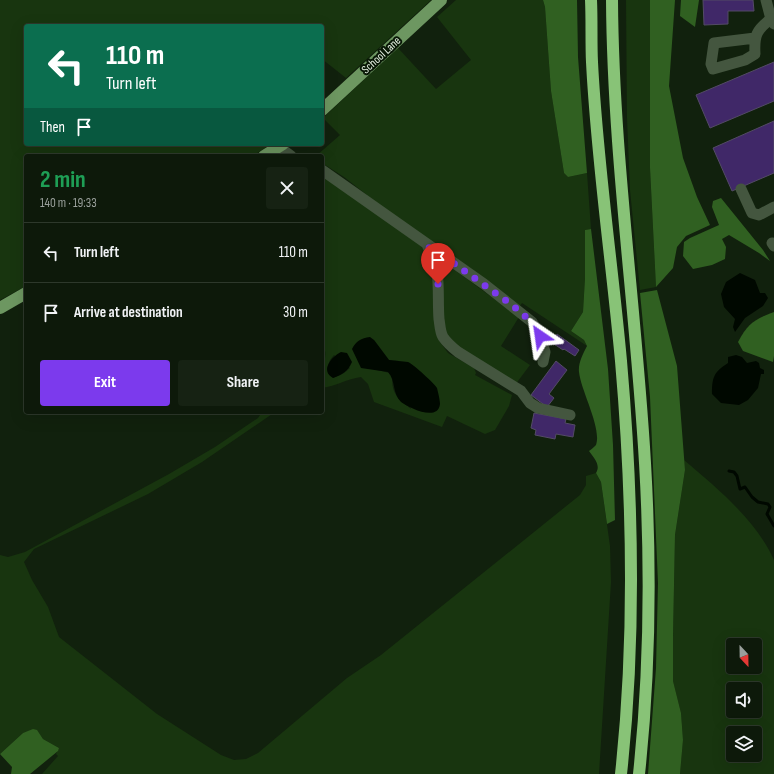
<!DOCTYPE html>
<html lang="en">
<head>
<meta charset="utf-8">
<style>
  :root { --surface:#0d190a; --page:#162213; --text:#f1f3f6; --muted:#9aa09c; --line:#2d382b; --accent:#7c3aed }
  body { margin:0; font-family:"Sofia Sans Condensed",sans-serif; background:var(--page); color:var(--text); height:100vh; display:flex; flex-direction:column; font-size:15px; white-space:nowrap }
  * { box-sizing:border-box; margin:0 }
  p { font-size:13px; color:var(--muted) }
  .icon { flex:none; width:22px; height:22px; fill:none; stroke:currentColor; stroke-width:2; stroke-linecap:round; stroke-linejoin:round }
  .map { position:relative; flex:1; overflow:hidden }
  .sheet { position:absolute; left:24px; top:154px; width:300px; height:260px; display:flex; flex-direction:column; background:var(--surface); border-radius:4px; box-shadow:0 4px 16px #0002,0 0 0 1px var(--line) }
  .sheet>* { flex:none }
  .hud { position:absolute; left:24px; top:24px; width:300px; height:122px; border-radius:4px; box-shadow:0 4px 16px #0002,0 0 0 1px var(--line); background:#0b6e4f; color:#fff; overflow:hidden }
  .needle { width:26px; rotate:158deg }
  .controls { position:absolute; left:726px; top:638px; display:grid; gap:8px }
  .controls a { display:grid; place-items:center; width:36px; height:36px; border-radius:4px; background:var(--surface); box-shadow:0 4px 16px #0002,0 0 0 1px var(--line); font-size:20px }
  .pin { position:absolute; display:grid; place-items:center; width:34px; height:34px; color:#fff; margin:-41px -17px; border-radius:50% 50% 50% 0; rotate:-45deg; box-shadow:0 0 4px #0007 }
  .pin .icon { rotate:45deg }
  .me { position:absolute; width:44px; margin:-22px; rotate:328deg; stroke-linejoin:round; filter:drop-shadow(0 0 3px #0008) }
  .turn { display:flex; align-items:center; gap:14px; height:84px; padding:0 16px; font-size:18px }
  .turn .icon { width:52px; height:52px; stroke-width:2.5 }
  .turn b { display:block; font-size:28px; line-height:34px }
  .then { display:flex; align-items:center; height:38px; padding:0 16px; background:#0003; gap:8px; font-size:15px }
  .round { display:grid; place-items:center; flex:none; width:42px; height:42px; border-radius:4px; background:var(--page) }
  .overview { display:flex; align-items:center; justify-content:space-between; height:68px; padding:0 16px }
  h1 { font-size:24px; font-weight:700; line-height:30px; color:#1e9e55 }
  .primary-button { display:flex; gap:8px; margin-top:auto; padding:8px 16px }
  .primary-button a { flex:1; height:46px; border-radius:4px; background:var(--accent); color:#fff; font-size:16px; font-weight:700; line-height:46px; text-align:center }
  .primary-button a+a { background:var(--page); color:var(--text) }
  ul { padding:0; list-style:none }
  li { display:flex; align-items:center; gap:12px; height:60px; padding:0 16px; border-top:1px solid var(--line) }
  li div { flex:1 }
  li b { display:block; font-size:15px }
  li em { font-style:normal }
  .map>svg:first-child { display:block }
  .green { fill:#18350f; fill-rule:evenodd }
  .forest { fill:#306021 }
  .water { fill:#000800 }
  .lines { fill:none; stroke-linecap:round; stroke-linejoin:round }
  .stream { stroke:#000800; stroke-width:3 }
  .building { fill:#402868; stroke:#534b65 }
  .minor { stroke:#44563f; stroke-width:11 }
  .major { stroke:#6d9761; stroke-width:12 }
  .highway { stroke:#88c377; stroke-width:12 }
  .route { stroke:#7c3aed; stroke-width:7; stroke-dasharray:0 12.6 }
  .labels { text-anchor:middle; stroke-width:4; stroke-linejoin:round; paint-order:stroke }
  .street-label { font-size:12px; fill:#e6f1e3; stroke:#081705 }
</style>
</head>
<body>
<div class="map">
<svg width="774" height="774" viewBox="0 0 774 774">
  <rect width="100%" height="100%" fill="#11210d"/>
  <g class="green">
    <polygon points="0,0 431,0 346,78 322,59 322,26 279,26 275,23 272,26 26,26 26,144 271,144 253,156 26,156 26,286 0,300"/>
    <polygon points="456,0 543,0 545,7 551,91 564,173 568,177 587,173 591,229 585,230 585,278 583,312 571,331 584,340 587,346 522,303 519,307 366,200 367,195 344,177 322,163 322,156 316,156 340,135 323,118 398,48 436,89 471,60 437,17"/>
    <polygon points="626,0 650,0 650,168 656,287 640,290 630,190 627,118"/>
    <path d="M322,175L423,247L433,263L440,342L448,353L474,368L476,373L475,375L512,395L509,406L495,430L485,434L447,416L442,427L374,402L368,384L361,377C347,379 336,386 322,388C322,382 321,376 322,371C323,362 329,353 322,345ZM374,340L389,360L399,361L411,409C405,404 397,399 394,391C389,376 399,374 377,370ZM334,355L350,368L344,373L333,378L327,368L330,360Z"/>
    <polygon points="452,268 519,317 501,346 530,365 515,385 454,347 445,335 442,281 443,270"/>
    <polygon points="262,412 275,412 202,462 148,494 34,549 24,562 32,580 48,607 59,637 157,714 221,755 234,760 246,759 258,753 347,678 381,655 580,495 586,485 586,476 596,473 601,482 610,546 611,582 599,774 42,774 58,756 56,754 59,748 43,739 37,731 23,733 0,754 0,555 8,557 25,552 169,474 215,447 258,418"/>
    <path d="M684,460C717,488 756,520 774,560V774H680L683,740L681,713L673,681V636L675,535L685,470ZM733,645H755V667H733ZM733,689H755V711H733ZM733,733H755V755H733Z"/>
  </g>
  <g class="forest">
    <polygon points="543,0 577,0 578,57 587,173 568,177 564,173 551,91 545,7"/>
    <polygon points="650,0 675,0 669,86 683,158 697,197 710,225 686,236 677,247 673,268 656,287 650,168"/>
    <polygon points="681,0 699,0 695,27 680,16"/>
    <polygon points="721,198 763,250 770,261 759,253 729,235 722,239 726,247 725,259 712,265 693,269 683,256 684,242 690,238 719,225 712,207 713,201"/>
    <path d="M591,229L608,369L613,445L615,520L607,524L601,482L596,473C601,465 594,458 589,451C592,449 594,447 596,445C602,428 581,391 579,372C578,363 583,354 587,346L584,340L571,331L583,312L585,278V230Z"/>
    <polygon points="657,290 677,366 685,470 675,535 673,636 673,681 681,713 683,740 680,774 648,774 656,668 658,583 650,397 640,293"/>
    <path d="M774,312V356L773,362L743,351L738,342C748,323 755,319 774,312Z"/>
    <polygon points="33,729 37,730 43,739 59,748 58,751 30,774 11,774 12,767 0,754 23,733"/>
  </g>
  <g class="water">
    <polygon points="740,273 755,280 760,293 765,293 768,298 763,306 745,318 735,332 733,327 735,319 724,307 721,294 726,282"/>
    <path d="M370,337L374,340L389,360C395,361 402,361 408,362C413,364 435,384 437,388C438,392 440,400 440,404C438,422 409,408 401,402C392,393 396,381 388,372L361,368L352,349C356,341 361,338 370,337Z"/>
    <path d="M341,352L347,353L352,362C348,371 342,375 333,378C320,371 331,357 341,352Z"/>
    <path d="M736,355L742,357L747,363L756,361L759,363L760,368L764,370V374H761L758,388L748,400L739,405L721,403L712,394C712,377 714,372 728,363V357Z"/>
  </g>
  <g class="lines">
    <polyline class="stream" points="729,471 734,472 737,476 740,489 745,487 752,497 758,502 768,504 770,507 767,514 774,526"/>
  </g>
  <g class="building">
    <polygon points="703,0 753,0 754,11 728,11 728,24 704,25"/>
    <polygon points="774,62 774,101 710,128 696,95"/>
    <polygon points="774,121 774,173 732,191 713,148"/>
    <polygon points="557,334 579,350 575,356 564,349 563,350 551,342"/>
    <polygon points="556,361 567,370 549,394 554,398 547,407 531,395"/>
    <polygon points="534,413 566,419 565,423 575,425 573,437 556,434 555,439 535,435 536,430 531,428"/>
  </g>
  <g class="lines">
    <g class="minor">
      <polyline points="766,0 771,19 774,24"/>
      <path d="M755,38L714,43L711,64L713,69L745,60L755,54C754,36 756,30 771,19"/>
      <polyline points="279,147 291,156"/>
      <polyline points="322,170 484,284 532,322 540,336 545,352 543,362"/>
      <polyline points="741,189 752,213 759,215 774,207"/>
      <polyline points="772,243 774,246"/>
      <path d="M428,247C442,267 437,295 439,319C440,325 440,332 443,337C447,343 453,348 458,352L521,391L530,403L538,408L570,415"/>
    </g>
    <g class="major">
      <polyline points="322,110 441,0"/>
      <polyline points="264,156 283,144"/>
      <polyline points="0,308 26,293"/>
    </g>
    <g class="highway">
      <path d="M591,0C592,21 591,42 592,62C597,162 612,262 621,361C633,499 636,637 621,774"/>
      <path d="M612,0C613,155 636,308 645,463C651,566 650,671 639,774"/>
    </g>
  </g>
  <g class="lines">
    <path class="route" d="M438,284C437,269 435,257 427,244L512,305L532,322L540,336"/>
  </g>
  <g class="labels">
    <g class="street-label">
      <text transform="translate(381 55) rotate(-43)" y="4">School Lane</text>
    </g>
  </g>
</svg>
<div class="controls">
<a><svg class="needle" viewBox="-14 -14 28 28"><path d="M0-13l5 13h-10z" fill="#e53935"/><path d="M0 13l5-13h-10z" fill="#9aa09c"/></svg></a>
<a><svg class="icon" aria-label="sound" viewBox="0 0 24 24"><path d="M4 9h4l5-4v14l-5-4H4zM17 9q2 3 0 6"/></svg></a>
<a><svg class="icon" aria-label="layers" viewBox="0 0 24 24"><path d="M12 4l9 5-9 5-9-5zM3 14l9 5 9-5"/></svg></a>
</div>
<div class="pin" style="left:438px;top:284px;background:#d93025"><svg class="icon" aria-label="arrive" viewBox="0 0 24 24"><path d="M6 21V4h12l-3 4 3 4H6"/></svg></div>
<svg class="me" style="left:540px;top:336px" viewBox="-20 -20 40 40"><path d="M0-17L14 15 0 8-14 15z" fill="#7c3aed" stroke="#fff" stroke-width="4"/></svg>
<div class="hud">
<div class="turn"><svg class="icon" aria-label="left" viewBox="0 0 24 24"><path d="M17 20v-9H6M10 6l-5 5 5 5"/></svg><div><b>110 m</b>Turn left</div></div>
<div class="then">Then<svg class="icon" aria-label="arrive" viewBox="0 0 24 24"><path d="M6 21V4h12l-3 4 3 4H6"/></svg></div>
</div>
<section class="sheet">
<div class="overview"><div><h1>2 min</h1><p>140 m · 19:33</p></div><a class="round"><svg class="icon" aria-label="close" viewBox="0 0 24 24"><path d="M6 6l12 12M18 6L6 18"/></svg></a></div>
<ul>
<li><svg class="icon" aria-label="left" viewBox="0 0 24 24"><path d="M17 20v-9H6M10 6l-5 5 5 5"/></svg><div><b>Turn left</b></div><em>110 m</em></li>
<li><svg class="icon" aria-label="arrive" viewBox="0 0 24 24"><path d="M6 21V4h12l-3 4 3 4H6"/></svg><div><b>Arrive at destination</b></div><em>30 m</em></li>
</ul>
<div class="primary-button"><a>Exit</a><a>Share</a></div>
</section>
</div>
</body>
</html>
